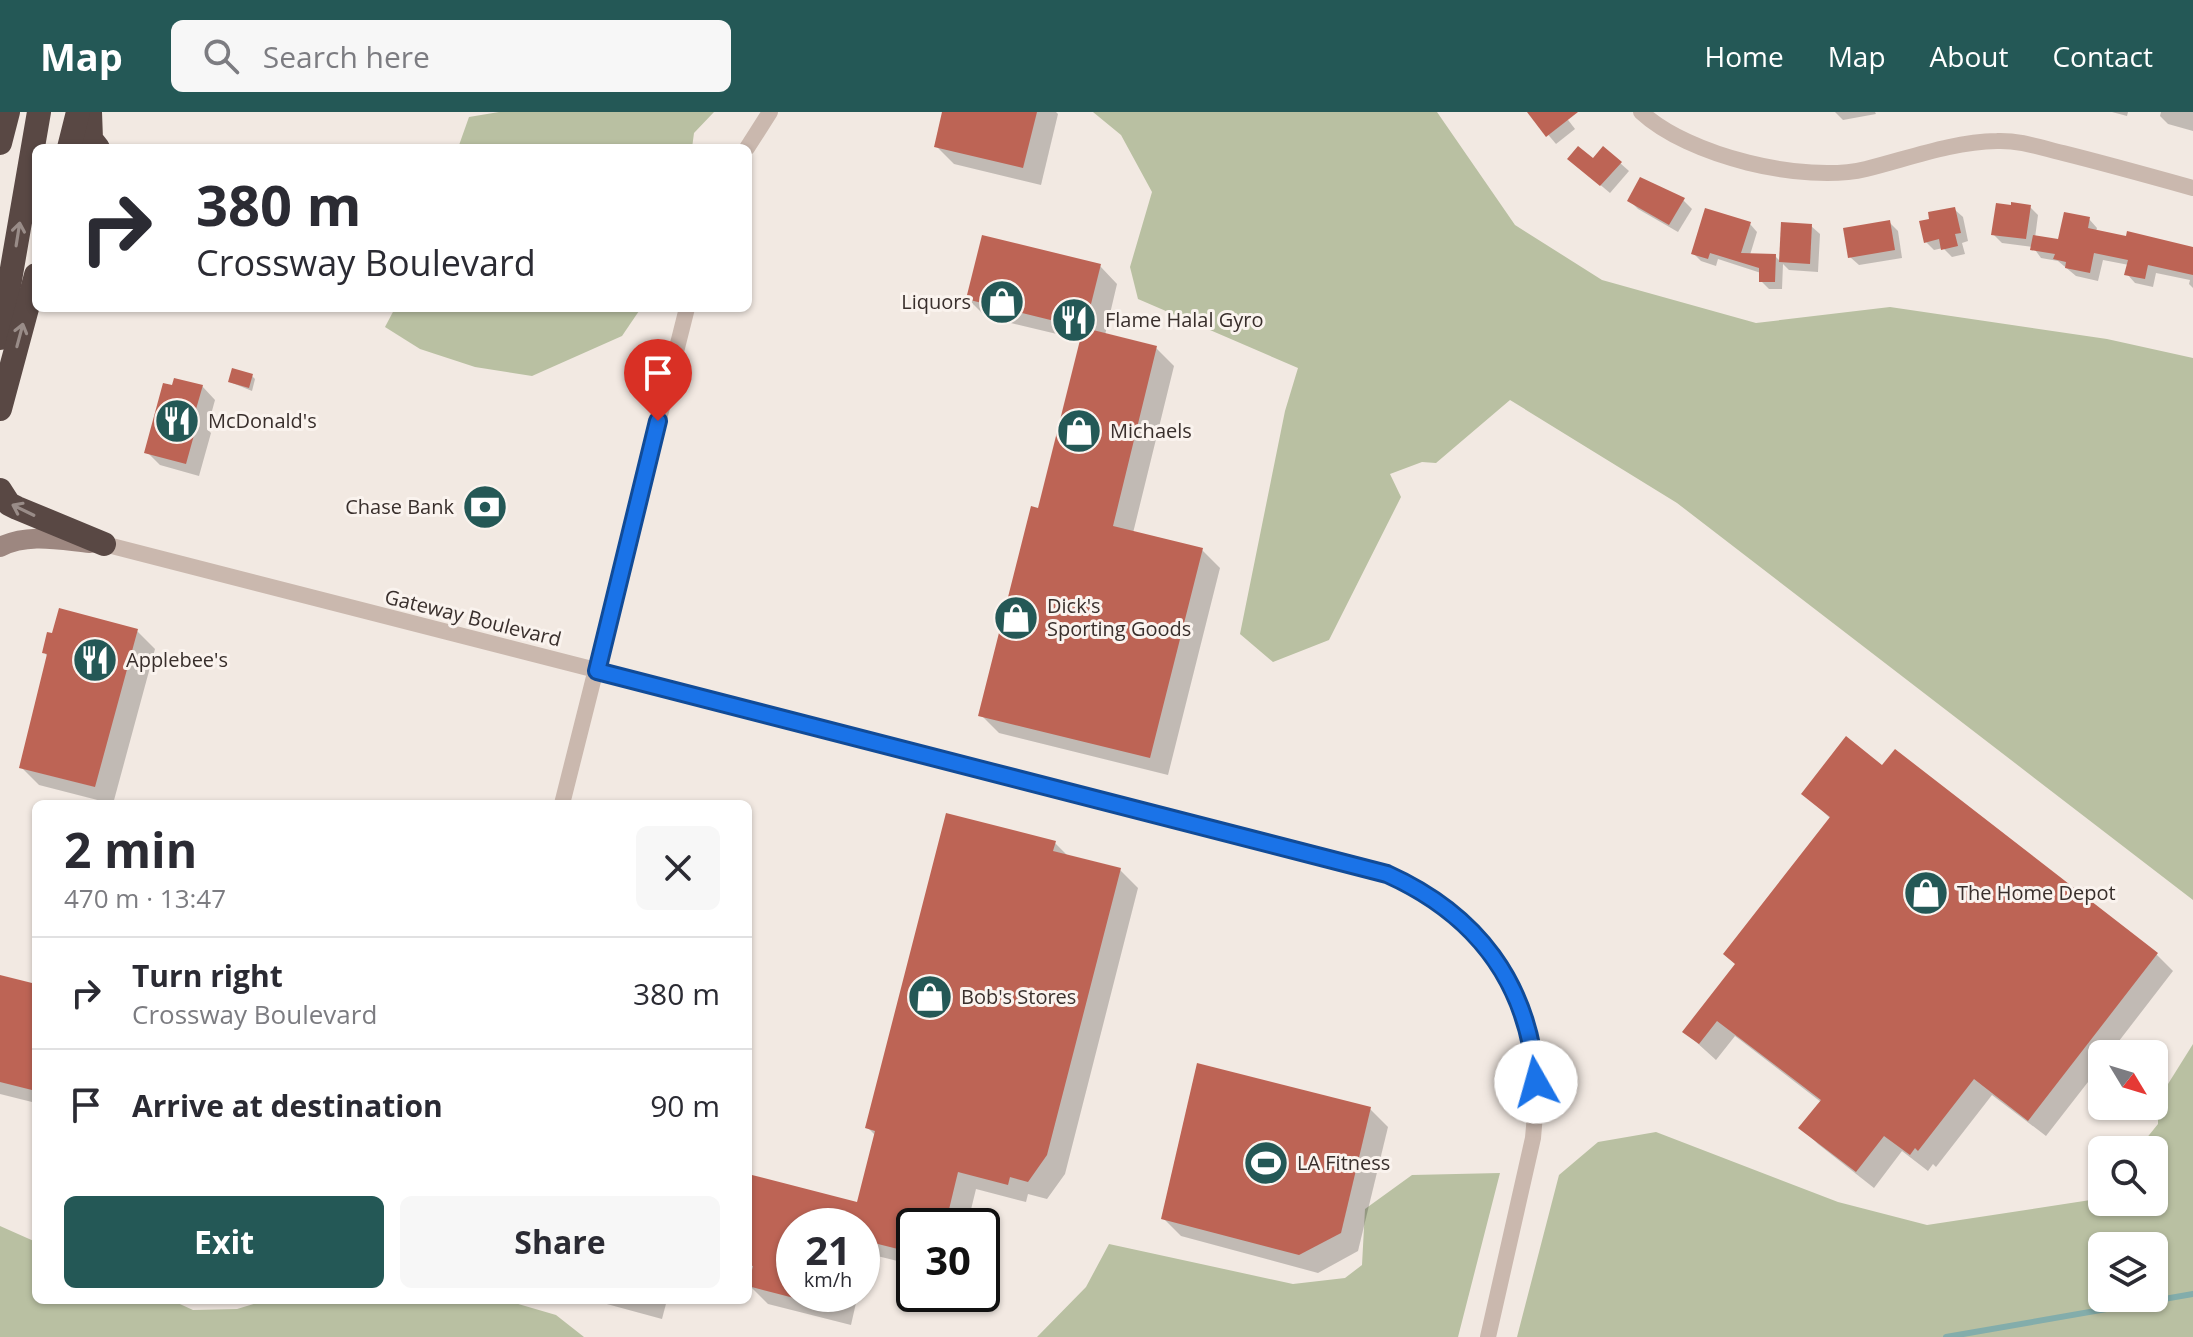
<!DOCTYPE html>
<html lang="en">
<head>
<meta charset="utf-8">
<style>
  :root { --surface:#fff; --page:#f7f7f7; --text:#2b2b33; --muted:#7c7c81; --line:#e1e1e2; --accent:#245856 }
  body { margin:0; font-family:"Open Sans",sans-serif; background:var(--page); color:var(--text); height:100vh; display:flex; flex-direction:column; font-size:30px; white-space:nowrap }
  * { box-sizing:border-box; margin:0 }
  p { font-size:26px; color:var(--muted) }
  .icon { flex:none; width:44px; height:44px; fill:none; stroke:currentColor; stroke-width:2; stroke-linecap:round; stroke-linejoin:round }
  .map { position:relative; flex:1; overflow:hidden }
  .drawer { position:absolute; left:32px; top:688px; width:720px; height:504px; display:flex; flex-direction:column; background:var(--surface); border-radius:12px; box-shadow:0 2px 6px #0004 }
  .drawer>* { flex:none }
  .banner { position:absolute; left:32px; top:32px; width:720px; height:168px; border-radius:12px; box-shadow:0 2px 6px #0004; background:#fff; color:var(--text); overflow:hidden }
  .needle { width:52px; rotate:128deg }
  .buttons { position:absolute; left:2088px; top:928px; display:grid; gap:16px }
  .buttons a { display:grid; place-items:center; width:80px; height:80px; border-radius:12px; background:var(--surface); box-shadow:0 2px 6px #0004; font-size:40px }
  .speed { position:absolute; left:776px; top:1096px; display:flex; gap:16px; font-size:40px; font-weight:700; text-align:center }
  .speed>* { display:grid; place-content:center; width:104px; height:104px; border-radius:50%; background:var(--surface); box-shadow:0 2px 6px #0004; line-height:1 }
  .speed small { font-size:20px; font-weight:400 }
  .speed .limit { border:4px solid #111; border-radius:12px; background:#fff; color:#111 }
  .pin { position:absolute; display:grid; place-items:center; width:68px; height:68px; color:#fff; margin:-82px -34px; border-radius:50% 50% 50% 0; rotate:-45deg; box-shadow:0 0 8px #0007 }
  .pin .icon { rotate:45deg }
  .me { position:absolute; width:88px; margin:-44px; rotate:353deg; stroke-linejoin:round; filter:drop-shadow(0 0 6px #0008) }
  .turn { display:flex; align-items:center; gap:28px; height:168px; padding:0 32px; font-size:36px }
  .turn .icon { width:104px; height:104px; stroke-width:2.5 }
  .turn b { display:block; font-size:56px; line-height:68px }
  .round { display:grid; place-items:center; flex:none; width:84px; height:84px; border-radius:12px; background:var(--page) }
  .summary { display:flex; align-items:center; justify-content:space-between; height:136px; padding:0 32px }
  h1 { font-size:48px; font-weight:700; line-height:60px }
  .primary-button { display:flex; gap:16px; margin-top:auto; padding:16px 32px }
  .primary-button a { flex:1; height:92px; border-radius:12px; background:var(--accent); color:#fff; font-size:32px; font-weight:700; line-height:92px; text-align:center }
  .primary-button a+a { background:var(--page); color:var(--text) }
  ul { padding:0; list-style:none }
  li { display:flex; align-items:center; gap:24px; height:112px; padding:0 32px; border-top:2px solid var(--line) }
  li div { flex:1 }
  li b { display:block; font-size:30px }
  li em { font-style:normal }
  header { display:flex; align-items:center; gap:48px; box-sizing:border-box; height:112px; padding:0 40px; background:var(--accent); color:#fff }
  header strong { font-size:38px }
  nav { display:flex; gap:44px; margin-inline-start:auto; font-size:28px }
  .search { width:560px; height:72px; background:var(--page); display:flex; align-items:center; gap:20px; box-sizing:border-box; padding:0 28px; border-radius:12px; color:var(--muted); font-size:30px }
  .map>svg:first-child { display:block }
  .green { fill:#b9c0a2; fill-rule:evenodd }
  .shadow { fill:#0003 }
  .lines { fill:none; stroke-linecap:round; stroke-linejoin:round }
  .stream { stroke:#83adab; stroke-width:6 }
  .building { fill:#bd6455 }
  .street { stroke:#cab8ae; stroke-width:16 }
  .secondary { stroke:#9d8780; stroke-width:20 }
  .highway { stroke:#594844; stroke-width:24 }
  .oneway { stroke:#998c88 }
  .route-casing { stroke:#114b97; stroke-width:20 }
  .route { stroke:#1a73e8; stroke-width:14 }
  .labels { text-anchor:middle; stroke-width:6; stroke-linejoin:round; paint-order:stroke }
  .poi-label { font-size:20px; fill:#392f2c; stroke:#faf3ee; text-anchor:start }
  .street-label { font-size:20px; fill:#392f2c; stroke:#faf3ee }
</style>
</head>
<body>
<header>
<strong>Map</strong>
<div class="search"><svg class="icon" aria-label="search" viewBox="0 0 24 24"><circle cx="10" cy="10" r="6"/><path d="M15 15l6 6"/></svg>Search here</div>
<nav><a>Home</a><a>Map</a><a>About</a><a>Contact</a></nav>
</header>
<div class="map">
<svg width="2193" height="1225" viewBox="0 0 2193 1225">
  <rect width="100%" height="100%" fill="#f2e9e2"/>
  <g class="green">
    <polygon points="499,0 714,0 694,21 692,36 458,36 469,5"/>
    <polygon points="1093,0 1437,0 1515,113 1602,168 1756,211 1890,195 2107,227 2193,246 2193,788 1677,391 1510,288 1436,351 1422,350 1390,362 1401,385 1329,528 1273,550 1240,522 1285,299 1298,256 1138,187 1130,155 1152,80 1121,23"/>
    <polygon points="395,196 641,196 622,224 532,264 475,255 420,237 385,215"/>
    <path d="M2193,932V1225H1517L1559,1063L1598,1030L1656,1020L1838,1090L1927,1113L2097,1087L2102,1081V1090H2154V1038H2137L2158,1012V988ZM2154,1134V1186H2102V1134Z"/>
    <polygon points="1500,1061 1458,1225 1037,1225 1086,1175 1109,1132 1293,1172 1345,1166 1362,1153 1365,1097 1412,1063"/>
    <polygon points="0,1114 36,1130 36,1188 171,1188 193,1198 237,1197 267,1188 505,1188 556,1203 584,1225 0,1225"/>
  </g>
  <g class="shadow">
    <polygon points="944,0 1056,0 1058,2 1041,73 954,52 936,34"/>
    <polygon points="1529,0 1562,0 1575,17 1556,32"/>
    <polygon points="1835,0 1875,0 1876,2 1843,8"/>
    <polygon points="2112,0 2128,0 2127,4"/>
    <polygon points="2161,0 2193,0 2193,19 2168,12 2160,4"/>
    <polygon points="1593,49 1620,51 1629,59 1610,81 1579,55"/>
    <polygon points="1629,88 1683,88 1692,97 1678,120 1638,97"/>
    <polygon points="2030,95 2038,103 2035,126 2059,130 2089,107 2097,116 2096,119 2193,152 2193,176 2189,172 2190,168 2156,161 2153,175 2135,171 2127,162 2129,153 2103,148 2098,169 2076,164 2058,149 2041,146 2033,135 2002,131 1993,122"/>
    <polygon points="1954,97 1963,105 1968,129 1962,131 1965,142 1952,145 1943,136 1934,138 1926,130"/>
    <polygon points="1889,110 1898,119 1902,146 1859,153 1850,145"/>
    <polygon points="1750,112 1757,120 1750,143 1775,144 1781,150 1811,114 1820,122 1818,160 1789,158 1783,152 1782,177 1769,177 1761,169 1761,161 1718,147 1716,154 1701,149 1693,141"/>
    <polygon points="1100,154 1117,172 1105,223 1156,236 1174,254 1133,421 1202,438 1220,456 1168,663 999,621 981,603 1039,399 1082,228 986,205 968,187"/>
    <polygon points="252,264 255,267 252,279 230,270"/>
    <polygon points="202,274 215,288 207,317 211,321 199,364 160,353 147,340"/>
    <polygon points="137,519 155,537 113,692 39,673 21,655 48,545 44,540"/>
    <polygon points="1883,656 2156,842 2173,859 2109,942 2102,942 2102,952 2046,1024 1992,983 1936,1055 1933,1052 1928,1059 1902,1039 1874,1076 1818,1032 1801,1015 1821,990 1735,924 1716,948 1685,920 1737,853 1831,707 1804,682"/>
    <polygon points="1055,731 1069,745 1120,758 1138,776 1065,1062 1047,1087 1028,1082 1026,1090 976,1077 967,1114 914,1114 914,1153 869,1142 862,1168 862,1114 794,1114 794,1182 858,1182 851,1213 768,1192 750,1174 752,1166 748,1165 748,1064 858,1093 876,1024 868,1016"/>
    <polygon points="0,865 36,875 36,991 0,982"/>
    <polygon points="1370,997 1388,1015 1358,1139 1318,1161 1181,1124 1163,1106"/>
    <polygon points="592,1188 667,1188 662,1207"/>
  </g>
  <g class="lines">
    <polyline class="stream" points="1946,1225 2193,1182"/>
  </g>
  <g class="building">
    <polygon points="942,0 1037,0 1023,56 934,35"/>
    <polygon points="1527,0 1578,0 1546,25"/>
    <polygon points="1578,34 1593,46 1603,34 1622,50 1600,74 1567,47"/>
    <polygon points="1640,65 1685,86 1669,113 1627,89"/>
    <polygon points="2011,90 2031,93 2026,127 1991,123 1996,91 2011,93"/>
    <polygon points="1955,95 1961,121 1955,122 1958,134 1941,138 1939,127 1924,131 1919,109 1929,107 1928,100"/>
    <polygon points="1705,96 1751,110 1741,141 1776,142 1775,170 1759,170 1759,156 1710,141 1708,147 1691,142"/>
    <polygon points="2064,100 2090,105 2088,116 2126,124 2127,119 2193,135 2193,163 2148,153 2145,167 2124,163 2128,148 2094,141 2090,161 2065,156 2066,150 2053,147 2055,142 2030,138 2033,123 2058,127"/>
    <polygon points="1890,108 1895,138 1848,146 1843,116"/>
    <polygon points="1781,110 1812,112 1810,152 1779,150"/>
    <polygon points="982,123 1101,152 1085,216 1157,234 1113,414 1203,436 1150,646 978,604 1031,394 1038,396 1083,216 966,187"/>
    <polygon points="232,256 253,262 249,276 228,270"/>
    <polygon points="174,266 203,273 194,304 199,305 186,352 144,341 163,271 172,273"/>
    <polygon points="59,496 138,517 95,675 19,656 47,542 42,541 47,520 52,521"/>
    <polygon points="1846,624 1882,653 1895,637 2158,841 2028,1009 1974,967 1918,1039 1915,1036 1910,1043 1884,1024 1856,1060 1798,1016 1821,988 1717,909 1699,932 1682,920 1735,852 1723,842 1830,705 1801,682"/>
    <polygon points="946,701 1056,729 1053,739 1121,756 1047,1043 1028,1070 1010,1065 1008,1073 958,1060 945,1114 914,1114 914,1141 862,1128 862,1114 794,1114 794,1186 748,1174 753,1154 748,1153 748,1062 857,1090 875,1019 865,1016"/>
    <polygon points="0,863 36,872 36,979 0,970"/>
    <polygon points="1197,951 1371,995 1341,1121 1299,1143 1161,1107"/>
  </g>
  <g class="lines">
    <g class="street">
      <path d="M1641,0C1688,44 1804,72 1866,57C1910,46 1952,30 1997,29C2019,28 2042,36 2063,41C2107,52 2150,64 2193,76"/>
      <polyline points="747,36 770,0"/>
      <path d="M104,432L1366,755C1493,799 1548,894 1533,1026L1488,1225"/>
      <polyline points="562,692 687,196"/>
    </g>
    <path class="secondary" d="M0,435C28,421 59,428 90,431"/>
    <g class="highway">
      <polyline points="90,0 91,27 98,36"/>
      <polyline points="0,31 8,0"/>
      <polyline points="69,36 78,0"/>
      <polyline points="0,226 39,0"/>
      <polyline points="0,297 36,163"/>
      <polyline points="0,378 9,392 17,396 104,432"/>
    </g>
  </g>
  <defs><path id="oneway-shaft" d="M-6 0H5M1.5-3L5.5 0L1.5 3" fill="none" stroke-width="1.6" stroke-linecap="round" stroke-linejoin="round" transform="scale(2)"/></defs>
  <g class="oneway">
    <use href="#oneway-shaft" transform="translate(18 122) rotate(-81)"/>
    <use href="#oneway-shaft" transform="translate(20 223) rotate(-75)"/>
    <use href="#oneway-shaft" transform="translate(23 398) rotate(-154)"/>
  </g>
  <g class="lines">
    <g class="route-casing">
      <path id="route" d="M658,309L597,559L1387,762C1476,802 1529,871 1536,970"/>
    </g>
    <use href="#route" class="route"/>
  </g>
  <defs>
    <g id="shop-disc" transform="scale(2.3)"><circle r="9.5" fill="#245856" stroke="#faf3ee"/><path d="M-5-2.5h2.3a2.7 3.5 0 0 1 5.4 0H5L5.5 6h-11ZM-1.5-2.5h3a1.5 2.3 0 0 0-3 0Z" fill="#fff"/></g>
    <g id="restaurant-disc" transform="scale(2.3)"><circle r="9.5" fill="#245856" stroke="#faf3ee"/><path d="M-5-6h1v4h1v-4h1v4h1v-4h1v5L-1.5 .5V6h-2V.5L-5-1ZM5-6V6H3V1.5H1.5Q1.5-4 5-6Z" fill="#fff"/></g>
    <g id="bank-disc" transform="scale(2.3)"><circle r="9.5" fill="#245856" stroke="#faf3ee"/><path d="M-6-4H6V4H-6ZM0-2.3a2.3 2.3 0 1 0 0 4.6a2.3 2.3 0 1 0 0-4.6Z" fill="#fff"/></g>
    <g id="stadium-disc" transform="scale(2.3)"><circle r="9.5" fill="#245856" stroke="#faf3ee"/><path d="M0-5a6.5 5 0 1 0 0 10a6.5 5 0 1 0 0-10ZM-3.5-1.8h7v3.6h-7Z" fill="#fff"/></g>
  </defs>
  <g fill-rule="evenodd">
    <use href="#shop-disc" x="1002" y="190"/>
    <use href="#restaurant-disc" x="1074" y="208"/>
    <use href="#restaurant-disc" x="177" y="309"/>
    <use href="#shop-disc" x="1079" y="319"/>
    <use href="#bank-disc" x="485" y="395"/>
    <use href="#shop-disc" x="1016" y="506"/>
    <use href="#restaurant-disc" x="95" y="548"/>
    <use href="#shop-disc" x="1926" y="781"/>
    <use href="#shop-disc" x="930" y="885"/>
    <use href="#stadium-disc" x="1266" y="1051"/>
  </g>
  <g class="labels">
    <g class="poi-label">
      <text x="971" y="197" text-anchor="end">Liquors</text>
      <text x="1105" y="215">Flame Halal Gyro</text>
      <text x="208" y="316">McDonald's</text>
      <text x="1110" y="326">Michaels</text>
      <text x="454" y="402" text-anchor="end">Chase Bank</text>
      <text x="1047" y="501">Dick's<tspan x="1047" dy="23">Sporting Goods</tspan></text>
      <text x="126" y="555">Applebee's</text>
      <text x="1957" y="788">The Home Depot</text>
      <text x="961" y="892">Bob's Stores</text>
      <text x="1297" y="1058">LA Fitness</text>
    </g>
    <g class="street-label">
      <text transform="translate(473 506) rotate(14)" y="7">Gateway Boulevard</text>
    </g>
  </g>
</svg>
<div class="buttons">
<a><svg class="needle" viewBox="-14 -14 28 28"><path d="M0-13l5 13h-10z" fill="#e53935"/><path d="M0 13l5-13h-10z" fill="#7c7c81"/></svg></a>
<a><svg class="icon" aria-label="search" viewBox="0 0 24 24"><circle cx="10" cy="10" r="6"/><path d="M15 15l6 6"/></svg></a>
<a><svg class="icon" aria-label="layers" viewBox="0 0 24 24"><path d="M12 4l9 5-9 5-9-5zM3 14l9 5 9-5"/></svg></a>
</div>
<div class="speed"><div>21<small>km/h</small></div><div class="limit">30</div></div>
<div class="pin" style="left:658px;top:309px;background:#d93025"><svg class="icon" aria-label="arrive" viewBox="0 0 24 24"><path d="M6 21V4h12l-3 4 3 4H6"/></svg></div>
<svg class="me" style="left:1536px;top:970px" viewBox="-20 -20 40 40"><circle r="19" fill="#fff"/><path d="M0-13L10 11 0 6-10 11z" fill="#1a73e8"/></svg>
<div class="banner">
<div class="turn"><svg class="icon" aria-label="right" viewBox="0 0 24 24"><path d="M7 20v-9h11M14 6l5 5-5 5"/></svg><div><b>380 m</b>Crossway Boulevard</div></div>
</div>
<section class="drawer">
<div class="summary"><div><h1>2 min</h1><p>470 m · 13:47</p></div><a class="round"><svg class="icon" aria-label="close" viewBox="0 0 24 24"><path d="M6 6l12 12M18 6L6 18"/></svg></a></div>
<ul>
<li><svg class="icon" aria-label="right" viewBox="0 0 24 24"><path d="M7 20v-9h11M14 6l5 5-5 5"/></svg><div><b>Turn right</b><p>Crossway Boulevard</p></div><em>380 m</em></li>
<li><svg class="icon" aria-label="arrive" viewBox="0 0 24 24"><path d="M6 21V4h12l-3 4 3 4H6"/></svg><div><b>Arrive at destination</b></div><em>90 m</em></li>
</ul>
<div class="primary-button"><a>Exit</a><a>Share</a></div>
</section>
</div>
</body>
</html>
